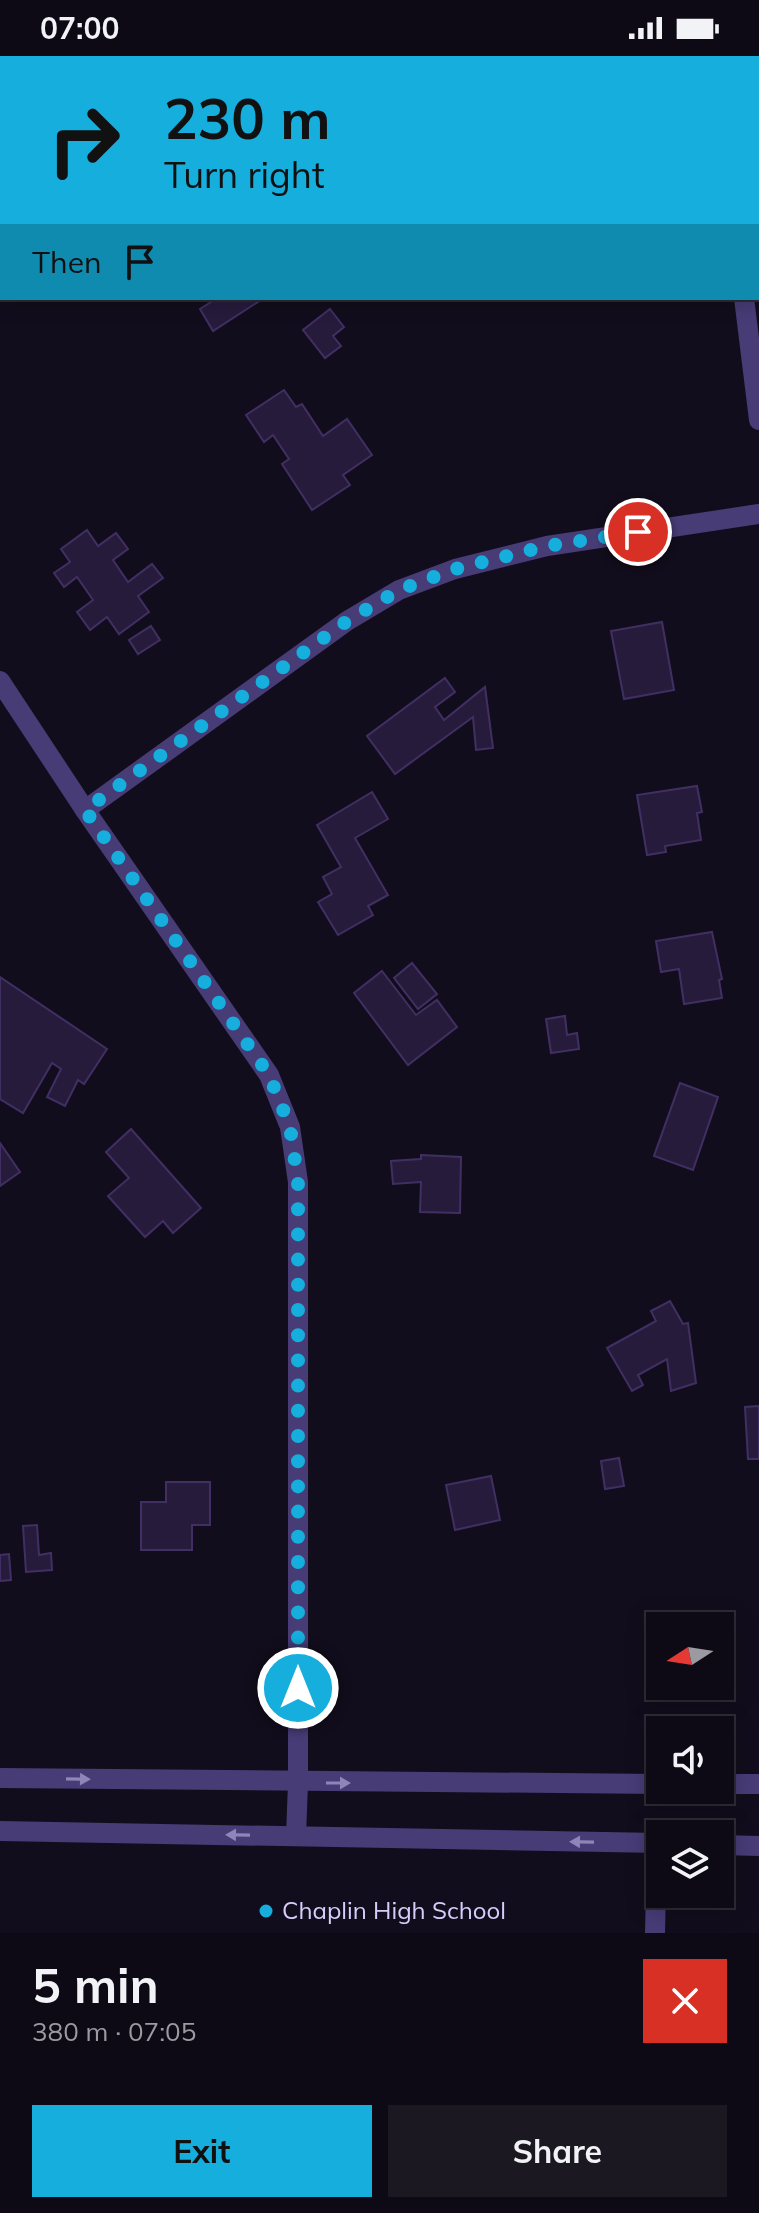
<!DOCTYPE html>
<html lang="en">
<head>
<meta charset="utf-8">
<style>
  :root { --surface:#0e0a15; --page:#1c1822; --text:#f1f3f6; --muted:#9b9aa0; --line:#2e2b34; --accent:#15aedd }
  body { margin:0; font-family:Mulish,sans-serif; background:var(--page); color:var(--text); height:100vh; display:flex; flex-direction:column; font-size:30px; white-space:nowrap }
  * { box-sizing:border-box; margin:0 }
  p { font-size:26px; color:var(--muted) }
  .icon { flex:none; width:44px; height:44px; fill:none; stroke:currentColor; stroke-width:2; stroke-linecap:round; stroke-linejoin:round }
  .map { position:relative; height:1877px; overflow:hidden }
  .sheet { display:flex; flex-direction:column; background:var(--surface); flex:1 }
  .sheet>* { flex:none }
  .top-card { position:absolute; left:0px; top:0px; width:760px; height:244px; box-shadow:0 4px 20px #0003,0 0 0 2px var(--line); background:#15aedd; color:#111; overflow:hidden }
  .needle { width:52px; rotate:258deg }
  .buttons { position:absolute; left:646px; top:1556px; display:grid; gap:16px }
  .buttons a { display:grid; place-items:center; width:88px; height:88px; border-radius:0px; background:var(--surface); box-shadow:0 4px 20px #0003,0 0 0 2px var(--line); font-size:40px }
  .pin { position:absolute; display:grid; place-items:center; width:68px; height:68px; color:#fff; margin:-34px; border:4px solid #fff; border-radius:50%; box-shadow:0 2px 8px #0007 }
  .me { position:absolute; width:88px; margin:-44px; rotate:0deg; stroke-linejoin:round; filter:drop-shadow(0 0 6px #0008) }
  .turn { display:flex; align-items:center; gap:28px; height:168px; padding:0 32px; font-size:36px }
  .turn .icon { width:104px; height:104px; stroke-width:2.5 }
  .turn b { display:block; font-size:56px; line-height:68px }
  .then { display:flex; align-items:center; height:76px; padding:0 32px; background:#0003; gap:16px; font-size:30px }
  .round { display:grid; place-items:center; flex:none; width:84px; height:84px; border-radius:0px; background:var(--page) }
  .summary { display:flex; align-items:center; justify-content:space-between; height:136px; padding:0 32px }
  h1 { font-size:48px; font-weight:700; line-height:60px }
  .button { display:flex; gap:16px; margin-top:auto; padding:16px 32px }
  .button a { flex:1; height:92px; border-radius:0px; background:var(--accent); color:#111; font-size:32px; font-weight:700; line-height:92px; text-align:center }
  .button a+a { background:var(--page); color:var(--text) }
  .status { display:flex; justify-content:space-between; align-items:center; height:56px; padding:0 40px; background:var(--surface); direction:ltr }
  .status svg { height:22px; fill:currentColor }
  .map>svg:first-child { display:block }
  .building { fill:#261b3b; stroke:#412f64; stroke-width:2 }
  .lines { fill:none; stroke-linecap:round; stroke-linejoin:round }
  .minor { stroke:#473c76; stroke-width:20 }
  .oneway { fill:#9084b8 }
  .route { stroke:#15aedd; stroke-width:14; stroke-dasharray:0 25.2 }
  .poi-dot { fill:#15aedd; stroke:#120d1c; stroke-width:3 }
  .labels { text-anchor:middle; stroke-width:6; stroke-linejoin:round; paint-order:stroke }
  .poi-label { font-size:24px; fill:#d8ccfa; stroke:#120d1c; text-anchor:start }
</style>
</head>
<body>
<div class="status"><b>07:00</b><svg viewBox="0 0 49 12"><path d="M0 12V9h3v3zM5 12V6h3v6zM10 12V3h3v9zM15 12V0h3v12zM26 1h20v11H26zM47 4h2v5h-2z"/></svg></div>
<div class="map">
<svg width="759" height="1877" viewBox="0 0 759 1877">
  <rect width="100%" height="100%" fill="#120d1c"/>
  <g class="building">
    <polygon points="546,0 653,0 654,2 547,2"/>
    <polygon points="213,242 264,242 213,275 200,253 214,244"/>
    <polygon points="330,253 344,271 333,280 341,290 325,302 303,274"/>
    <polygon points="284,334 296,351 302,348 323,380 347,363 372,399 343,419 350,429 312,454 282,408 289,403 273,379 264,386 246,359"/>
    <polygon points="87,474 98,490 116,477 128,493 113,504 128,526 152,508 163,522 138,540 149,556 119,578 107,561 90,574 77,556 93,544 77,521 64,531 54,517 70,506 61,493"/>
    <polygon points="662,566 674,634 624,643 611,575"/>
    <polygon points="151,570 160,584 138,598 129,584"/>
    <polygon points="445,622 455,636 435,651 444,664 485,631 493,692 476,694 473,661 395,718 367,680"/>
    <polygon points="697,730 702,756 697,757 701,784 665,790 666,796 647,799 637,739"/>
    <polygon points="372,736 388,763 355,782 388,839 368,850 373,859 338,879 318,846 332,838 323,821 341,811 317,769"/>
    <polygon points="712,876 722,923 719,924 722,942 684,948 679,913 661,916 656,885"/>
    <polygon points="412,907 437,938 418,953 394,922"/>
    <polygon points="382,915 416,959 437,944 457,971 408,1009 354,937"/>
    <polygon points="0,921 107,993 84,1028 78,1024 65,1050 47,1041 61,1013 52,1007 23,1057 0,1043"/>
    <polygon points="565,960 567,979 577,977 579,993 551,997 546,963"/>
    <polygon points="680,1027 718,1041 693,1114 654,1100"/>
    <polygon points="131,1073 201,1152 173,1177 163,1165 145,1181 108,1140 129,1122 106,1096"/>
    <polygon points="0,1087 20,1116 0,1130"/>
    <polygon points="421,1099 461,1101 460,1157 420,1156 421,1126 393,1128 391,1105 421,1103"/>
    <polygon points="670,1245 683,1268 688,1267 696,1327 671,1335 667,1303 638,1319 643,1329 632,1335 607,1292 656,1265 651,1255"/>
    <polygon points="759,1350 759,1403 748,1403 745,1351"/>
    <polygon points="619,1402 624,1430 605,1433 601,1405"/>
    <polygon points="491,1420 500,1464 455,1474 446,1429"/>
    <polygon points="166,1426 210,1426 210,1469 192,1469 192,1494 141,1494 141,1446 166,1446"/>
    <polygon points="37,1469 39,1499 51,1497 52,1514 26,1516 23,1470"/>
    <polygon points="9,1498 11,1524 0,1525 0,1499"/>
  </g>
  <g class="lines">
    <g class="minor">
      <polyline points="715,0 715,2"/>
      <polyline points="26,2 29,0"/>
      <polyline points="0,19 2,17"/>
      <polyline points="744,242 759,364"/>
      <polyline points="0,625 85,754 269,1019 290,1071 298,1126 298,1727 296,1780"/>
      <polyline points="85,754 347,565 399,534 455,513 547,490 759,458"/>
      <polyline points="0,1722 660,1728"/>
      <polyline points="720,1728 759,1728"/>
      <polyline points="0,1775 660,1787"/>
      <polyline points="720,1789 759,1790"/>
      <polyline points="655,1877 657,1787"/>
    </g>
  </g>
  <defs><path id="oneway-solid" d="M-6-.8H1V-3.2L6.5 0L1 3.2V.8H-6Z" transform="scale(2)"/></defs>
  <g class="oneway">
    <use href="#oneway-solid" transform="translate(78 1723) rotate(1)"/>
    <use href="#oneway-solid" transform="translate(338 1727)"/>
    <use href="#oneway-solid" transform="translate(238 1779) rotate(-179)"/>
    <use href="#oneway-solid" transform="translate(582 1786) rotate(-179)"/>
  </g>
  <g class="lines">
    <polyline class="route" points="298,1632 298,1126 290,1071 269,1019 85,754 347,565 399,534 455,513 547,490 638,476"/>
  </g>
  <circle class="poi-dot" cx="266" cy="1855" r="8"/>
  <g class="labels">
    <g class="poi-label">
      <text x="282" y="1863">Chaplin High School</text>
    </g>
  </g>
</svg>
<div class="buttons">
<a><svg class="needle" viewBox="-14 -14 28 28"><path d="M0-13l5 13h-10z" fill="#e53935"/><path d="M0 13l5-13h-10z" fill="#9b9aa0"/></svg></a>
<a><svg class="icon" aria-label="sound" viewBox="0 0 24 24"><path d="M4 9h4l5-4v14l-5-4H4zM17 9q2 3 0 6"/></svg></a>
<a><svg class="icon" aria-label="layers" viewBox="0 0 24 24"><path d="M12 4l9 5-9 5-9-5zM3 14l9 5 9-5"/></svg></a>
</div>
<div class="pin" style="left:638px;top:476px;background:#d93025"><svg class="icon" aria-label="arrive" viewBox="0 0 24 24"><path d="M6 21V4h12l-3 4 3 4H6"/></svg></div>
<svg class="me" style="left:298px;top:1632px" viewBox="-20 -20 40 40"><circle r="17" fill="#15aedd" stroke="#fff" stroke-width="3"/><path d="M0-11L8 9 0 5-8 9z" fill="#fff"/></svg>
<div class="top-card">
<div class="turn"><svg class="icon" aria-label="right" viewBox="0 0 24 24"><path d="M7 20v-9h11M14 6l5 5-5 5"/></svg><div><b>230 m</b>Turn right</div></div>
<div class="then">Then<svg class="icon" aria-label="arrive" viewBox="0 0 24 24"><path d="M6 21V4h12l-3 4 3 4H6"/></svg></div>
</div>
</div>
<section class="sheet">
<div class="summary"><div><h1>5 min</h1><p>380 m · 07:05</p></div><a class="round" style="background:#d93025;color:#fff"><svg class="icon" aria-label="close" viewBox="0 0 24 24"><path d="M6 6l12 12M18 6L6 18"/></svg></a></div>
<div class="button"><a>Exit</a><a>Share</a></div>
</section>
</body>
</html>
